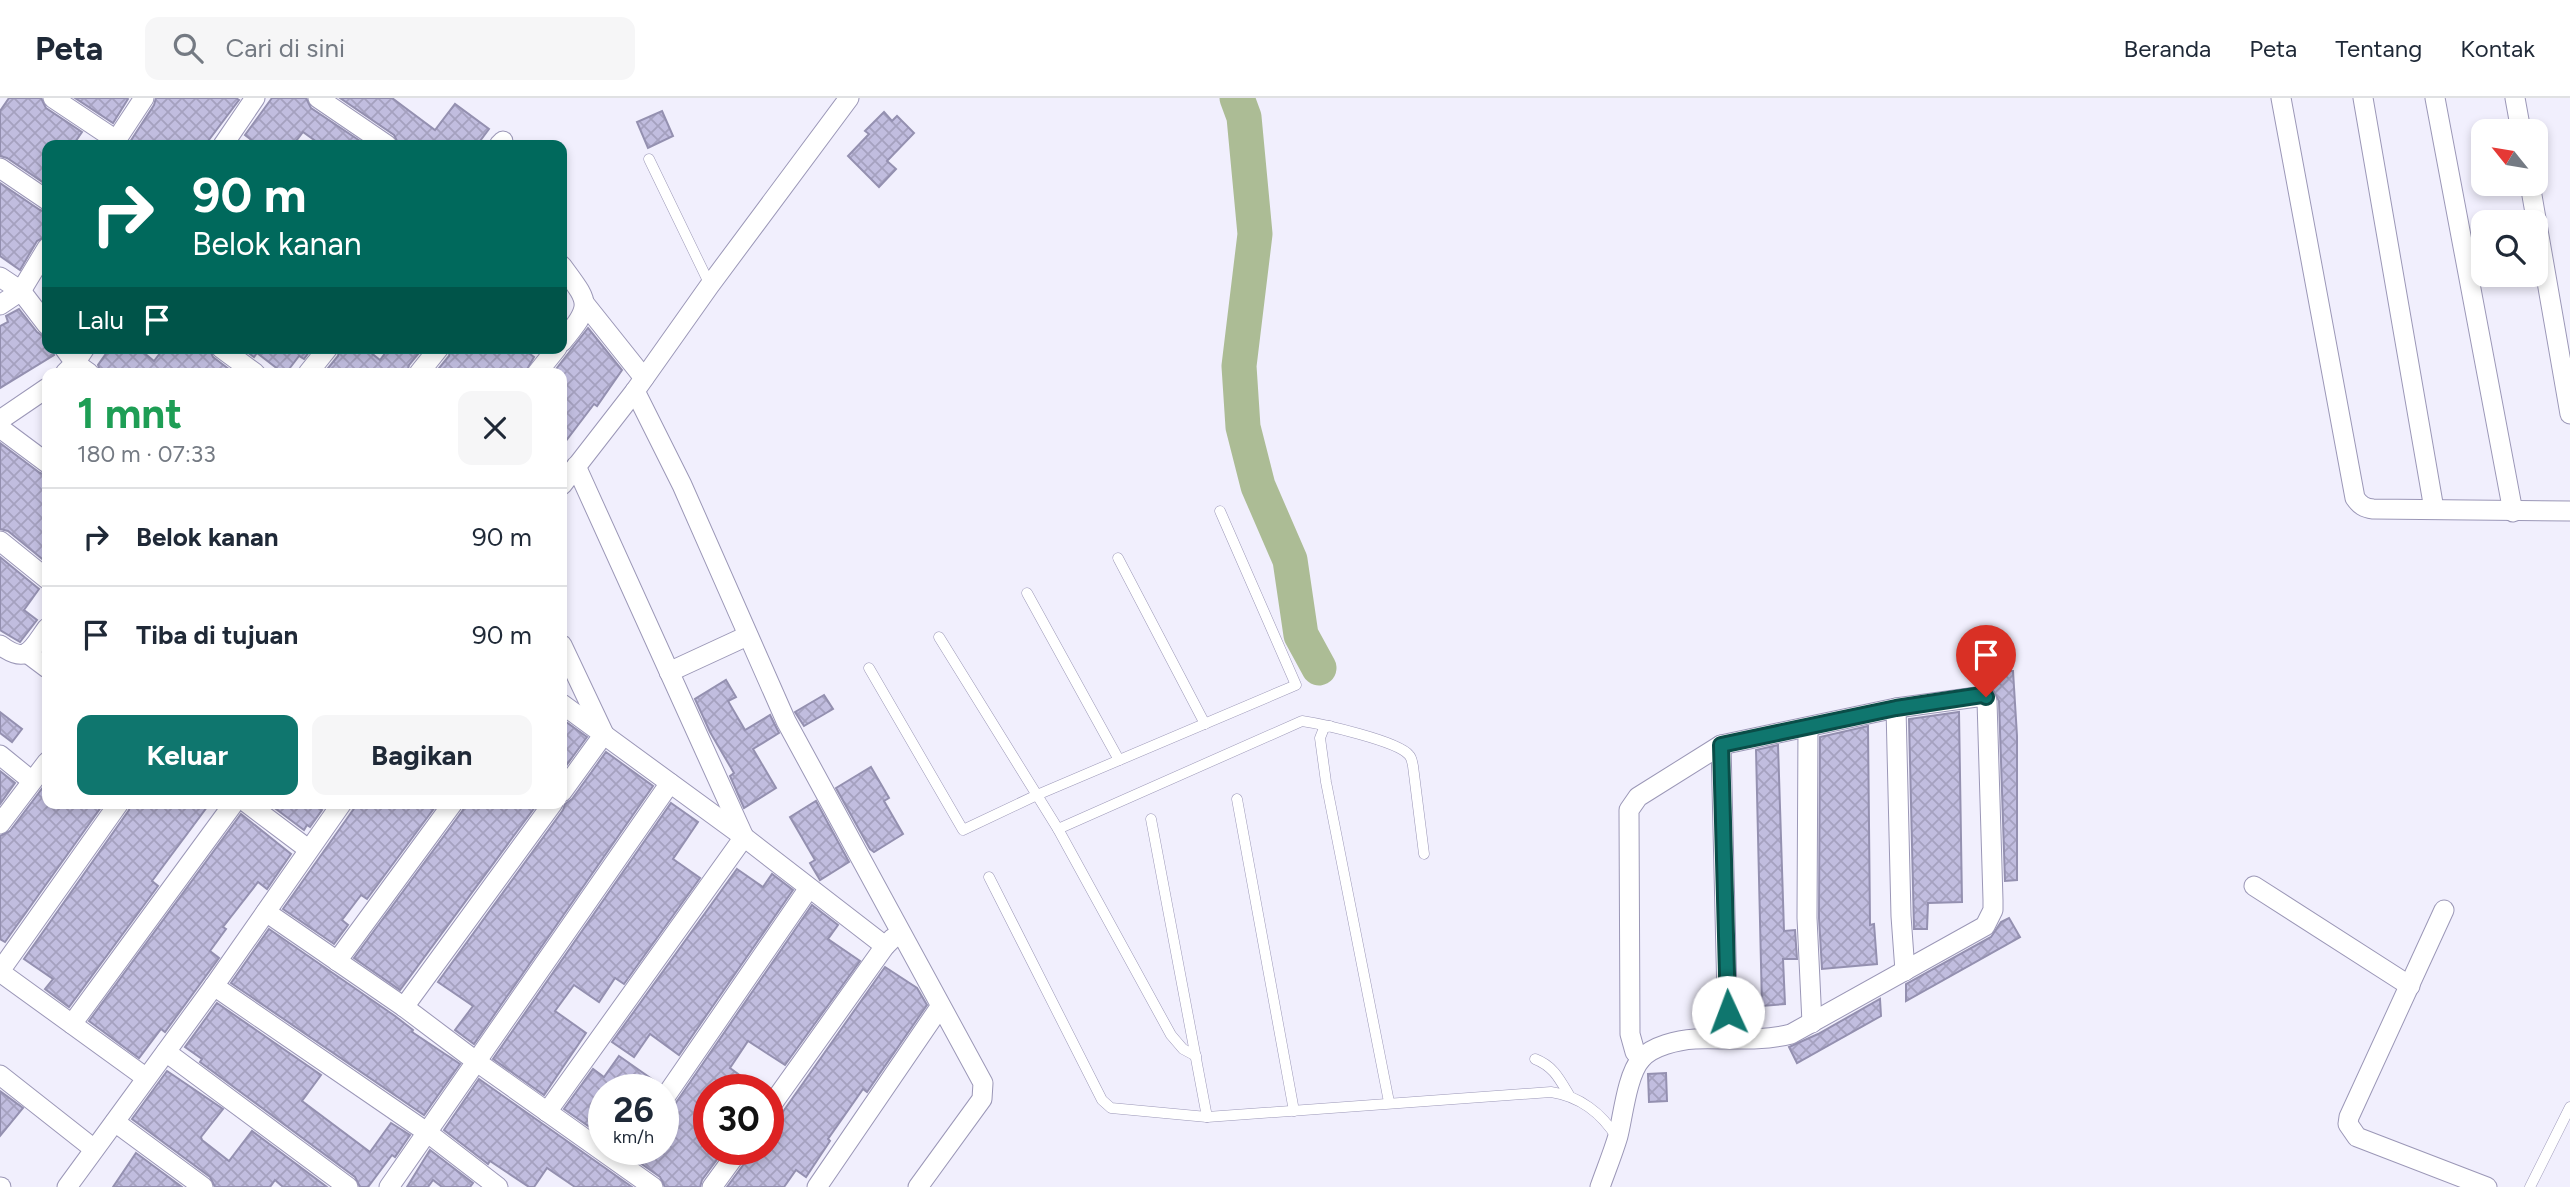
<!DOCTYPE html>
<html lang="id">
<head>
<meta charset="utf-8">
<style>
  :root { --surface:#fff; --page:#f6f6f7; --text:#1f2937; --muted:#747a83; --line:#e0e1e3; --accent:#0f766e }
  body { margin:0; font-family:Figtree,sans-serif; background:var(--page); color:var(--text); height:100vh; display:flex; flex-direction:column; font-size:26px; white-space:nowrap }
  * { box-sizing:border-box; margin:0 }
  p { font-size:23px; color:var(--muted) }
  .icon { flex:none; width:38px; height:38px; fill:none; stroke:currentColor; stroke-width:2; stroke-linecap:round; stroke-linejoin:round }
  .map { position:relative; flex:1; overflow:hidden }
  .side { position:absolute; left:42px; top:270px; width:525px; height:441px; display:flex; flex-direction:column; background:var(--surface); border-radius:14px; box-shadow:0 4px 10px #0003 }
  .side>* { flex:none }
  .top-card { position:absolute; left:42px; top:42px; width:525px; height:214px; border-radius:14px; box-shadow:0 4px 10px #0003; background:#00695c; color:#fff; overflow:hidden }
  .needle { width:46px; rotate:300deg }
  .buttons { position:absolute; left:2471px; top:21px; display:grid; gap:14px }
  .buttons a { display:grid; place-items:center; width:77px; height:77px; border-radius:14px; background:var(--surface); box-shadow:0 4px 10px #0003; font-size:35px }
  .speed { position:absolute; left:588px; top:976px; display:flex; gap:14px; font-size:35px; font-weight:700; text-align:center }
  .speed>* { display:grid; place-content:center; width:91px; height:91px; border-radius:50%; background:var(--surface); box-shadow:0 4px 10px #0003; line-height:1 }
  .speed small { font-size:18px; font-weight:400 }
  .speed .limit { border:10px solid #d22; background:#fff; color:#111 }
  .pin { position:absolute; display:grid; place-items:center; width:60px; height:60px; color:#fff; margin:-72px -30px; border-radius:50% 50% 50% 0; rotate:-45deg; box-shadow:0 0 7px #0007 }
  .pin .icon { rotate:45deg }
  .me { position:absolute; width:77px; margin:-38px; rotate:358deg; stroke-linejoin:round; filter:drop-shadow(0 0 5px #0008) }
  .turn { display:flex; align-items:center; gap:24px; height:147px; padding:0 35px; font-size:32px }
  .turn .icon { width:91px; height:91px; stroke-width:2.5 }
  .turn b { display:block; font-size:49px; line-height:60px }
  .then { display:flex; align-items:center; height:66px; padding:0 35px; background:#0003; gap:14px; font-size:26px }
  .round { display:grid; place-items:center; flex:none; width:74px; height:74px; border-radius:14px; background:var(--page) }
  .overview { display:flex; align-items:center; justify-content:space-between; height:119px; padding:0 35px }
  h1 { font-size:42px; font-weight:700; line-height:52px; color:#1e9e55 }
  .primary-button { display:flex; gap:14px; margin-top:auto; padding:14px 35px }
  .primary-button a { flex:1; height:80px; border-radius:14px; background:var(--accent); color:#fff; font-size:28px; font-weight:700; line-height:80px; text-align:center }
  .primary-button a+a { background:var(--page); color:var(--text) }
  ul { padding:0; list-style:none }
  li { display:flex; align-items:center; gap:21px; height:98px; padding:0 35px; border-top:2px solid var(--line) }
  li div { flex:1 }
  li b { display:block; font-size:26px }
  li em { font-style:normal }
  header { display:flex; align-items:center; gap:42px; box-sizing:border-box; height:98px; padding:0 35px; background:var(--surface); border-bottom:2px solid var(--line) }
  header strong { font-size:33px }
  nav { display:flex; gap:38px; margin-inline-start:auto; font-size:24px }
  .search { width:490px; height:63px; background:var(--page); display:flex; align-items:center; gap:18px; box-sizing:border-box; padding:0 24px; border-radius:14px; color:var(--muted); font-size:26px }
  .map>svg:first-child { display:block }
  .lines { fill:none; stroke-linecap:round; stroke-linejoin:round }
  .river { stroke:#acbc95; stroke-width:35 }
  .building { fill:url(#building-cross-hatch); stroke:#9490b0; stroke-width:2 }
  .lane-casing { stroke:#9b97b7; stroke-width:11 }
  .street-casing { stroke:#9b97b7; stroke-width:21 }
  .lane { stroke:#fff; stroke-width:10 }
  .street { stroke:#fff; stroke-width:19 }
  .route-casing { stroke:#0a4d48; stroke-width:18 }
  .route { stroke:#0f766e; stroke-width:12 }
</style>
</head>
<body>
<header>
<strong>Peta</strong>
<div class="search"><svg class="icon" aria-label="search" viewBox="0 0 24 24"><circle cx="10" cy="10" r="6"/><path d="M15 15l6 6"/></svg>Cari di sini</div>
<nav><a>Beranda</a><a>Peta</a><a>Tentang</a><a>Kontak</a></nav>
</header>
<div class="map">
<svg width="2570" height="1089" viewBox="0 0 2570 1089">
  <defs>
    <pattern id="building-cross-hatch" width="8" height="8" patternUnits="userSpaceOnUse" patternTransform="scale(1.75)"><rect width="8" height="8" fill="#c1bddf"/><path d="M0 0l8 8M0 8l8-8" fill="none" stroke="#a5a1bf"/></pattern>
  </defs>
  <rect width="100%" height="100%" fill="#f1effd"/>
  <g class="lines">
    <polyline class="river" points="1237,0 1244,19 1255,136 1239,268 1243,329 1258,388 1290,462 1301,537 1319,570"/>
  </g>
  <g class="building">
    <polygon points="9,0 41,0 46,10 82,34 73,47 47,47 47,87 7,60 0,58 0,13"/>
    <polygon points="75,0 127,0 128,1 113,25"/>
    <polygon points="156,0 236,0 239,2 205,47 128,47 154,7"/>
    <polygon points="272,0 306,0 311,10 366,47 321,47 303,34 293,47 258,47 245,37"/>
    <polygon points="340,0 392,0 435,32 455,6 489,31 477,47 399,47 394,37"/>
    <polygon points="662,13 673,38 648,50 637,24"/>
    <polygon points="884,14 892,23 897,18 914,35 887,63 896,71 879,89 848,58 869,36 865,33"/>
    <polygon points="0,85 40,112 47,114 47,138 37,143 20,172 0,158"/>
    <polygon points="19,211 37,234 47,241 47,250 52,250 54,257 0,290 0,228 8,224 6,218"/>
    <polygon points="588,230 622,272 597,308 594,306 562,348 562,275 553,275"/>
    <polygon points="110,250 138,250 154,263 164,250 209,250 213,259 234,275 101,275 98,267"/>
    <polygon points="242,250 312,250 304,261 299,258 286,275 283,275 257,255 254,259"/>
    <polygon points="340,250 365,250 380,262 389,250 423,250 409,267 407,275 324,275 338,258"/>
    <polygon points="451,250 522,250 534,259 525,275 435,275 449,258"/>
    <polygon points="0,345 40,375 47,377 47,465 8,433 0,431"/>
    <polygon points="0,459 39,491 24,512 37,522 20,544 0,532"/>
    <polygon points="1991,573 2013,573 2017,638 2017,782 2005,783 1999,603 1991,589"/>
    <polygon points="726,582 736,599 728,603 745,632 770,617 779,635 753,651 776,690 744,710 730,678 734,675 710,634 695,601"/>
    <polygon points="824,597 833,611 804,628 795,614"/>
    <polygon points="0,614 22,631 12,644 0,635"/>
    <polygon points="1959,614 1962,804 1928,805 1927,831 1914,831 1909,621"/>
    <polygon points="562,621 587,639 563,672 562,671"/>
    <polygon points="1868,628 1870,827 1874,826 1877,866 1822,871 1819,820 1820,639"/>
    <polygon points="1778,647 1784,833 1795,832 1797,861 1783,861 1785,906 1762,908 1756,652"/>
    <polygon points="606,654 653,688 474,946 455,932 473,908 438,884 563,712 565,706 572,701"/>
    <polygon points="871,669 889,700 884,703 903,736 874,754 870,751 836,690"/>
    <polygon points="0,673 15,685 0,706"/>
    <polygon points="47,684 47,705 104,705 5,844 0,841 0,738 10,733"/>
    <polygon points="816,703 849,764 820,782 810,765 815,762 790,719"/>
    <polygon points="131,705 210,705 152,783 158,788 69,909 45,891 53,881 24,861 129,712"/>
    <polygon points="268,705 313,705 322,712 310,729 307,727 304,732"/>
    <polygon points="358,705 438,705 367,801 361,797 342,822 348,827 334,846 283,811"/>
    <polygon points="465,705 538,705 400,892 354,860 463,712"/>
    <polygon points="671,705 698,724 673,761 700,780 624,886 615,880 599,904 574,887 555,913 586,935 544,997 493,961"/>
    <polygon points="241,716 291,756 267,791 258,784 223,829 226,831 210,853 219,860 165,934 161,931 139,960 89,923"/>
    <polygon points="737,771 763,789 772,776 793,792 679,957 650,936 634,959 612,944"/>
    <polygon points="812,807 838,827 828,841 860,863 785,967 748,943 730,970 760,992 709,992 709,1052 724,1052 702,1082 700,1089 665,1089 660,1079 636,1062 643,1052 663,1052 663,1014 673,1009"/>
    <polygon points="2009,820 2020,839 1906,903 1906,886 1991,839 2001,824"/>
    <polygon points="269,831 395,918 413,932 412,934 460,966 424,1017 231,885"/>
    <polygon points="885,869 917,890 927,907 867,994 863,991 828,1041 830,1043 806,1079 796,1072 784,1089 727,1089 749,1059 751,1052 768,1052 768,1024 775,1025"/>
    <polygon points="1880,901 1881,918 1797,965 1789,949 1818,936"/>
    <polygon points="217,905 321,977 302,1003 370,1054 391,1025 410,1037 395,1059 392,1057 368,1089 360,1089 355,1079 200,964 202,961 185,949"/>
    <polygon points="619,958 659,986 655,992 604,992 604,1039 564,1011 593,971 604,979"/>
    <polygon points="167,973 223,1011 201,1039 202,1042 229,1063 252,1033 327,1089 283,1089 275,1082 270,1089 215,1089 210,1079 132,1021"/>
    <polygon points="1666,975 1667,1003 1649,1004 1648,976"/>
    <polygon points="479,981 540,1024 632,1089 575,1089 547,1070 534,1089 529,1089 490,1063 488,1066 444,1032"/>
    <polygon points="0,993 23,1010 0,1038"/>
    <polygon points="430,1052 473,1085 470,1089 442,1089 433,1082 428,1089 407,1089"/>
    <polygon points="136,1055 182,1089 113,1089"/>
  </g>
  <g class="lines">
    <g class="lane-casing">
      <g id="lane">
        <polyline points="649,61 710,187"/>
        <polyline points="1118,460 1205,626"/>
        <polyline points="1027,495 1119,662"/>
        <polyline points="939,539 1058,731 1171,937 1183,951 1196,958"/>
        <polyline points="869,570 963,732 1037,697 1296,587 1220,413"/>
        <polyline points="1330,628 1324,630 1320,640 1326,684 1389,1004"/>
        <polyline points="1237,701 1294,1013"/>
        <polyline points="1151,721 1207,1019"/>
        <path d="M1058,731L1302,623C1322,626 1398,643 1409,657C1412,660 1412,664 1413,668L1424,756"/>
        <path d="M989,779L1102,1002L1111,1010L1207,1019L1551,994C1579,998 1602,1015 1617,1040"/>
        <path d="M1535,961C1553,968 1559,980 1569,997"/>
        <polyline points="2530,1089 2570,1009"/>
      </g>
    </g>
    <g class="street-casing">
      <g id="street">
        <polyline points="53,0 116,42"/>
        <polyline points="318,0 387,47"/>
        <path d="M2281,0L2355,400C2360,407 2364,410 2373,411L2570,413"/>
        <polyline points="2363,0 2434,411"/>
        <polyline points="2435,0 2513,414"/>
        <polyline points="2515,0 2521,33"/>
        <polyline points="113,47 144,0"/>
        <polyline points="223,47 255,0"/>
        <polyline points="499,47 503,43"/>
        <polyline points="0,70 47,102"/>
        <polyline points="2530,86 2570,316"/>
        <path d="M562,168C590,206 593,206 562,244"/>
        <polyline points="0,179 21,193 47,227"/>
        <polyline points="585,206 644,280"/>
        <polyline points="0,207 21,193 47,150"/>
        <polyline points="64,250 75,265 65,275"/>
        <polyline points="85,250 75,265 89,275"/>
        <polyline points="221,250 255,275"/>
        <polyline points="308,275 328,250"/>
        <polyline points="419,275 439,250"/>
        <polyline points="537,275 557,250"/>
        <polyline points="635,293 682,387 786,623 983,985 982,1001 918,1089"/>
        <polyline points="0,322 47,290"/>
        <polyline points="0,330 47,365"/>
        <polyline points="562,387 635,293 710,187 849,0"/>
        <polyline points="0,443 47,481"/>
        <path d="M0,547C27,567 31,552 47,530"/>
        <polyline points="562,547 604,636 562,694"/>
        <polyline points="27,555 47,570"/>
        <polyline points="669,574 747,538"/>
        <polyline points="562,606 744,739 885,848"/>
        <polyline points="1896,610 1901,818 1905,873"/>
        <polyline points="1808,629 1807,820 1812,925"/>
        <polyline points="0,657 32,683"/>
        <polyline points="247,705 308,751"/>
        <polyline points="0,726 47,664"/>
        <polyline points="2254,788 2410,888"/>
        <polyline points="2444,812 2349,1019 2348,1026 2357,1039 2487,1089"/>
        <polyline points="266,814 404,909 477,964 653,1089"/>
        <polyline points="337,863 453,705"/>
        <polyline points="0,873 119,705"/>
        <polyline points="0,874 145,979"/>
        <polyline points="214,888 428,1035 498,1089"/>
        <polyline points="404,909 553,705"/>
        <polyline points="72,926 234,705"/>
        <polyline points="166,954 348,1089"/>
        <polyline points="1641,961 1635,954 1630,936 1629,712 1638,699 1721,647"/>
        <polyline points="0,977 94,1051"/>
        <polyline points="663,1002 809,790"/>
        <polyline points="768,1012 885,848 893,840"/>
        <polyline points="547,1014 744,739 576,368"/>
        <polyline points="115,1024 203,1089"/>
        <polyline points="0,1089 1,1089"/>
        <polyline points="67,1089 214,888 342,705"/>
        <polyline points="389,1089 670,685"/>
        <polyline points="712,1089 739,1052"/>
        <polyline points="817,1089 940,909"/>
        <path d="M1600,1089C1606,1072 1613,1055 1618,1038C1623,1018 1627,977 1641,961C1652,948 1678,942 1695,941C1727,940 1760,944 1791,936L1985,828L1993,812V802L1987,603L1984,598L1896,610L1721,647L1728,941"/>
      </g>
    </g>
    <use href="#lane" class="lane"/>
    <use href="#street" class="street"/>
  </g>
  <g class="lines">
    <g class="route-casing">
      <polyline id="route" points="1728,914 1721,647 1896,610 1982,597 1986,599"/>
    </g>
    <use href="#route" class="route"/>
  </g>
</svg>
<div class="buttons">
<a><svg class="needle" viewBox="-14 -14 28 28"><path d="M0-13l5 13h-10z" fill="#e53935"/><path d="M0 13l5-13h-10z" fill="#747a83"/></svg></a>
<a><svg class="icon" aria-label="search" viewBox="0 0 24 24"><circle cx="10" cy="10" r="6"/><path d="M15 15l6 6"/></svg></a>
</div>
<div class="speed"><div>26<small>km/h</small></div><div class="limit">30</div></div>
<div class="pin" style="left:1986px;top:599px;background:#d93025"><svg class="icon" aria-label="arrive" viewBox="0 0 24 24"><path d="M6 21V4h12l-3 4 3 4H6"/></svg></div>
<svg class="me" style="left:1728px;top:914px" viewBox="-20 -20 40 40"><circle r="19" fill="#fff"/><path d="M0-13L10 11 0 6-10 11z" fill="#0f766e"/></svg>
<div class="top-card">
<div class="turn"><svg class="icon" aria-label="right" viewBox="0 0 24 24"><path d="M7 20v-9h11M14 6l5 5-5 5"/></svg><div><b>90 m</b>Belok kanan</div></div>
<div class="then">Lalu<svg class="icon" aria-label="arrive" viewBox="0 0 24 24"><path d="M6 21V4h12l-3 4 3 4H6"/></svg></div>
</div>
<section class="side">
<div class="overview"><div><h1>1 mnt</h1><p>180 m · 07:33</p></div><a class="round"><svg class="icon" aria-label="close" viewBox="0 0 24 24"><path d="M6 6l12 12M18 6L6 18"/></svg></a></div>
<ul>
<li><svg class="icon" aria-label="right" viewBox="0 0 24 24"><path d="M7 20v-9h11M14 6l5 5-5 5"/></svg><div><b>Belok kanan</b></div><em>90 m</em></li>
<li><svg class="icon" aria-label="arrive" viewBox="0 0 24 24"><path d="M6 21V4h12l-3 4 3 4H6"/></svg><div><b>Tiba di tujuan</b></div><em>90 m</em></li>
</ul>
<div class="primary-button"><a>Keluar</a><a>Bagikan</a></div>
</section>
</div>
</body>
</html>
